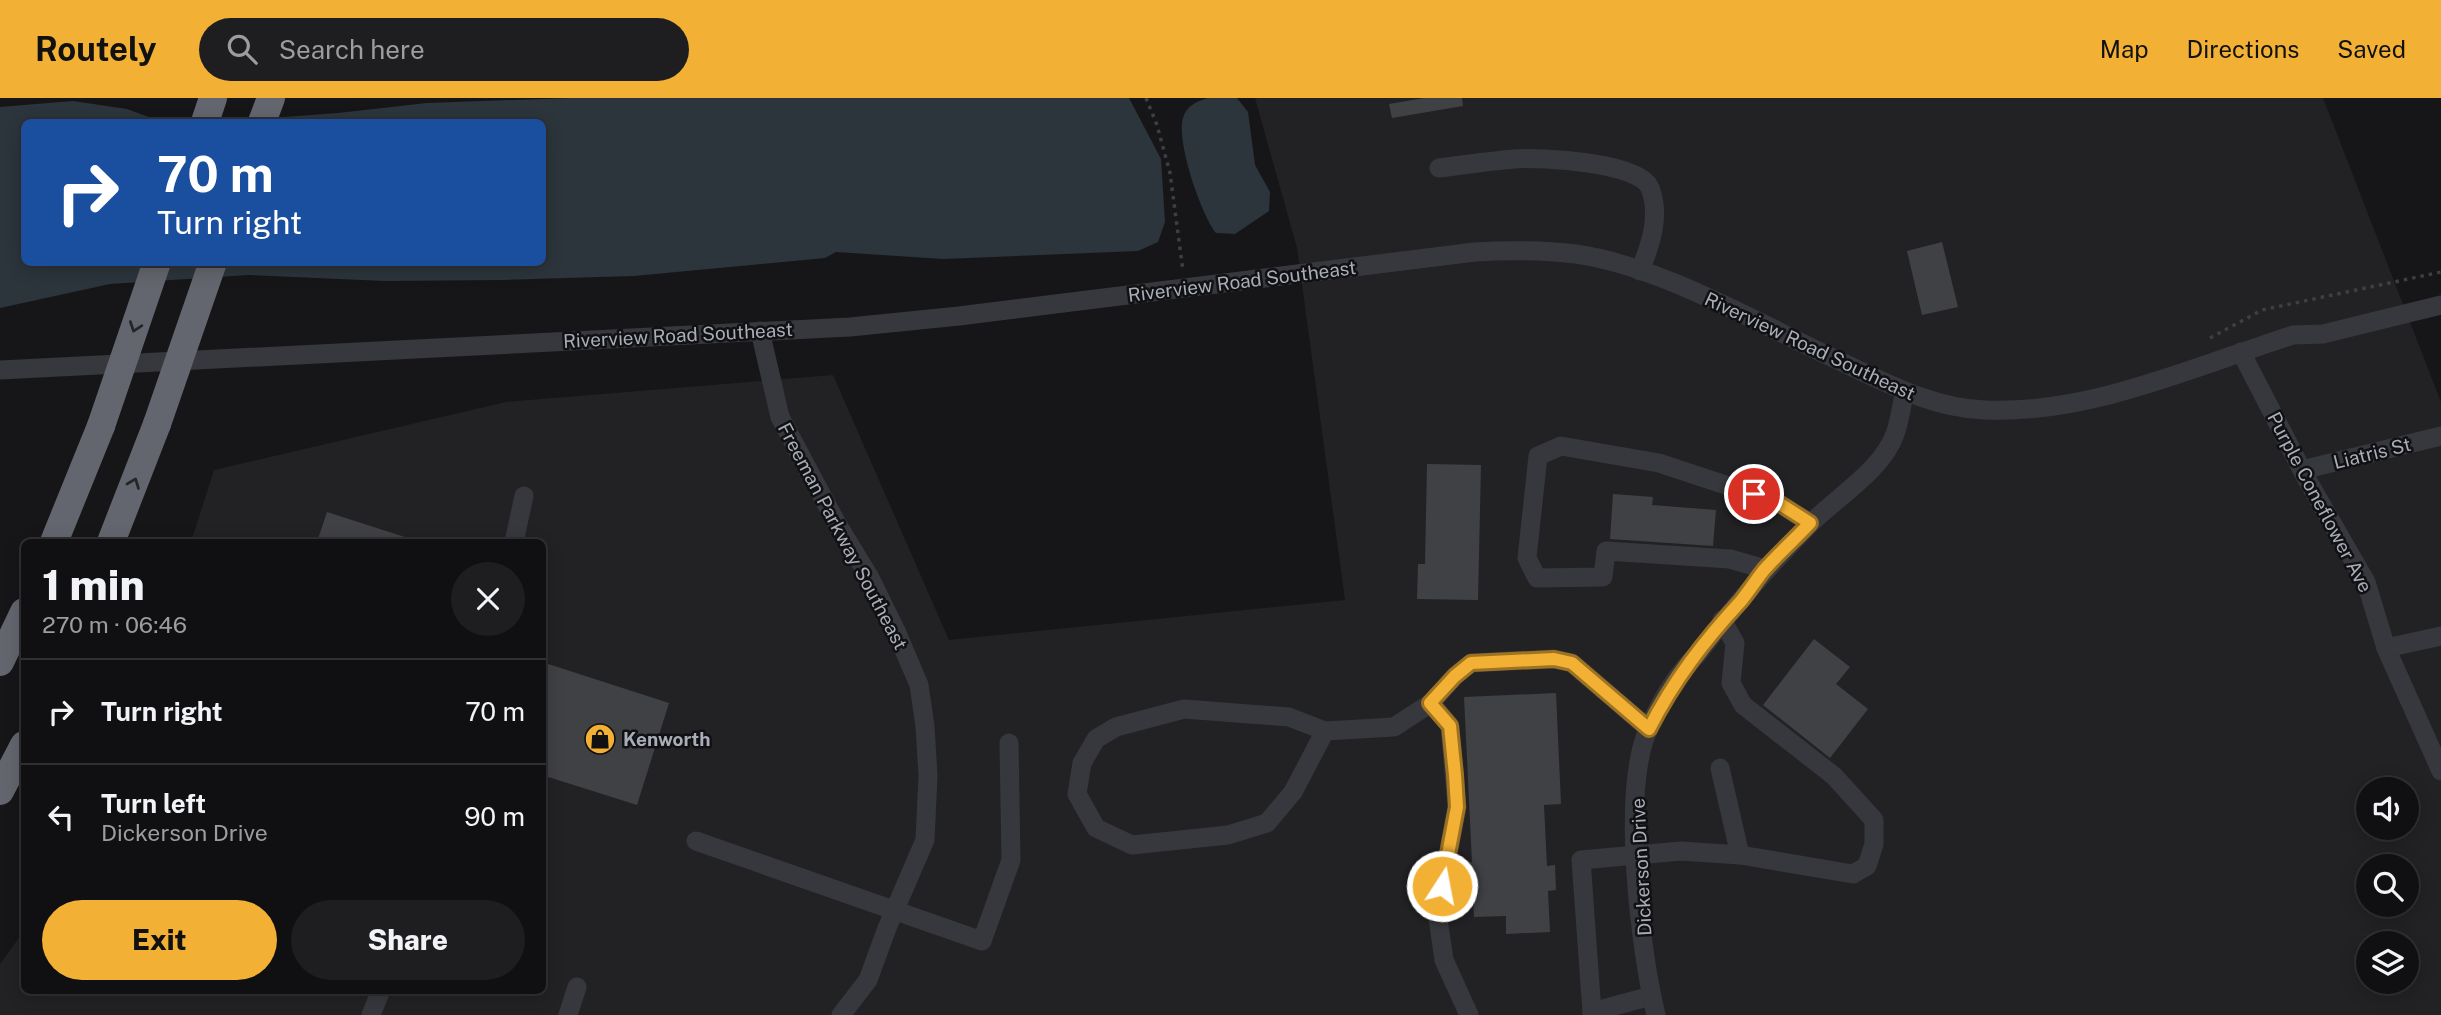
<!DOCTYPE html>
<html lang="en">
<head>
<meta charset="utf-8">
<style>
  :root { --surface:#101012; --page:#1e1e20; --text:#f1f3f6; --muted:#9c9d9f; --line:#303032; --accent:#f2b134 }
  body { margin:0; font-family:"Public Sans",sans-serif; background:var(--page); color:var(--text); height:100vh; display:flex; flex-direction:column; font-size:26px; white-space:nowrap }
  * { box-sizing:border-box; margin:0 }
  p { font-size:23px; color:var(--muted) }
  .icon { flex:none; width:38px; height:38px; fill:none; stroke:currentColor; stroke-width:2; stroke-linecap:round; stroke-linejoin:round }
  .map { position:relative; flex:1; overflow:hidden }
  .sheet { position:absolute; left:21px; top:441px; width:525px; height:455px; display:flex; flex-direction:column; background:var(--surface); border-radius:10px; box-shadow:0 4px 18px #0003,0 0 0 2px var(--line) }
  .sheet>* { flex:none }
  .hud { position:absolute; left:21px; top:21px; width:525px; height:147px; border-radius:10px; box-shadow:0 4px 18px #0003,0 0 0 2px var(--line); background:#1a4fa0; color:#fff; overflow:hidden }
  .controls { position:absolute; left:2356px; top:679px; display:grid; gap:14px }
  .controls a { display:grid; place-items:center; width:63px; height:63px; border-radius:50%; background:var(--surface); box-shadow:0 4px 18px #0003,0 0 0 2px var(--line); font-size:35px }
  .pin { position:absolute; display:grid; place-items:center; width:60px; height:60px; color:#fff; margin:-30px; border:4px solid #fff; border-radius:50%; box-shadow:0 2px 7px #0007 }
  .me { position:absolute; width:77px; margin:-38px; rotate:11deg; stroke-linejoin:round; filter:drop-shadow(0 0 5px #0008) }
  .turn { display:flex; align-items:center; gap:24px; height:147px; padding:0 21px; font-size:32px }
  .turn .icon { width:91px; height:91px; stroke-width:2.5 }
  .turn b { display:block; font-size:49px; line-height:60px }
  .round { display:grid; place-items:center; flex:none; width:74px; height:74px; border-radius:37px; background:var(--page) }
  .head { display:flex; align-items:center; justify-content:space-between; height:119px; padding:0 21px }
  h1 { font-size:42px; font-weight:800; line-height:52px }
  .primary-button { display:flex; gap:14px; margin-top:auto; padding:14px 21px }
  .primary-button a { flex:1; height:80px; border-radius:42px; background:var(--accent); color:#111; font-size:28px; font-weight:800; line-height:80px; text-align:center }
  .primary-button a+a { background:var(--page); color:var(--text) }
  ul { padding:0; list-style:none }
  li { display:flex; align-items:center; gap:21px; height:105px; padding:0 21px; border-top:2px solid var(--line) }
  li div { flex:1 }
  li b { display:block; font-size:26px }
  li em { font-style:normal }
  header { display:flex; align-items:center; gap:42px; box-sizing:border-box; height:98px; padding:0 35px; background:var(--accent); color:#111 }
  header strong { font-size:33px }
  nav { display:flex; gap:38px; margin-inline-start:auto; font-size:24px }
  .search { width:490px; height:63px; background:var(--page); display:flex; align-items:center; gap:18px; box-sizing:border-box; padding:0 24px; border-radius:38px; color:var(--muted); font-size:26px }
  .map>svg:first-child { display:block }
  .built { fill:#222225; fill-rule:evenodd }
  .water { fill:#2c353c }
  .building { fill:#404145 }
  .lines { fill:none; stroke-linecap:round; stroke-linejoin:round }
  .path { stroke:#3d3f44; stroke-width:3.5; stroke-dasharray:3.5 5; stroke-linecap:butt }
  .minor { stroke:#37383d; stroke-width:19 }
  .highway { stroke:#63666e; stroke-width:28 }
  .highway-bridge { stroke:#63666e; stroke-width:28 }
  .oneway { stroke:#26262a }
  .route-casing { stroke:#9d7322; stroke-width:18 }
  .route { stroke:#f2b134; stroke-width:12 }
  .labels { text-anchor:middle; stroke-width:5; stroke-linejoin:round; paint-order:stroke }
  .street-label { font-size:19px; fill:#a8adb8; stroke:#111113 }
  .poi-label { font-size:19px; font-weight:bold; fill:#a8adb8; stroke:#111113; text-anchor:start }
</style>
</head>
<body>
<header>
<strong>Routely</strong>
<div class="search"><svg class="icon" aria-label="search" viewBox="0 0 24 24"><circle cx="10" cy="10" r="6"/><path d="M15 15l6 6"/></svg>Search here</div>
<nav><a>Map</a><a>Directions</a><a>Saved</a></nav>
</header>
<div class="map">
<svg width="2441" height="917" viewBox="0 0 2441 917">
  <rect width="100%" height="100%" fill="#161618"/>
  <path class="built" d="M1255,0H2323L2441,304V917H0V866L24,833V892H542V444H191L214,372L506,304L833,277L949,542L1345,502L1297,150ZM2368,691H2406V730H2368ZM2368,768H2406V807H2368ZM2368,845H2406V884H2368Z"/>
  <g class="water">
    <polygon points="571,0 1129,0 1161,61 1165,124 1158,144 1138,153 943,161 836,154 825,160 634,178 503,182 385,183 248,177 110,186 0,210 0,9 73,3 127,11 162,24 24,24 24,164 542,164 542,24 217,24 338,15 427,5"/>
    <path d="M1208,0H1237L1248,14L1255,67L1270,94L1269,113L1235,136L1216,135C1201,116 1176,43 1183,20C1186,8 1197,3 1208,0Z"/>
  </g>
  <g class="building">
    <polygon points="1424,0 1462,0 1463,8 1392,20 1389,6"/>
    <polygon points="1942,144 1958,209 1922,217 1907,153"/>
    <polygon points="1427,366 1481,367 1478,502 1417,501 1418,466 1425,466"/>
    <polygon points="1613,396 1653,399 1652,407 1716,412 1713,448 1610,441"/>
    <polygon points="327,414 411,441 411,444 317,444"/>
    <polygon points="1814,541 1850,569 1836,586 1868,611 1830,660 1763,607"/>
    <polygon points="542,564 669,605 637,707 542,677"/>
    <polygon points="1556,595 1561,706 1544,707 1547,768 1555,767 1556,792 1548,793 1550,834 1506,836 1506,818 1474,819 1472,785 1455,786 1459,765 1472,764 1464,599"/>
  </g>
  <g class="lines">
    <g class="path">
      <polyline points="1146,0 1157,27 1170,75 1183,173"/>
      <polyline points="2210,240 2262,212 2441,174"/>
    </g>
    <g class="minor">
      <path d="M1439,70C1464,67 1489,63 1514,61C1540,59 1640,64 1650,90C1661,118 1650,148 1640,173"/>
      <polyline points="760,233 780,319 836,424 870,480 896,533 919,587 925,628 928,678 925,742 887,830 868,882 841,917"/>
      <polyline points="2241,254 2305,378 2366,484 2386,550 2441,673"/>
      <path d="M0,272L850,229L959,218L1475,154C1509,152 1542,152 1576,156C1657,167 1756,224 1831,259C1881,282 1929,310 1985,312C2088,317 2196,268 2293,237L2323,236L2441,207"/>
      <polyline points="2302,372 2441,338"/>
      <polyline points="514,444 524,398"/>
      <polyline points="1765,471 1730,461 1606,453 1603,479 1537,480 1527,460 1538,358 1561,348 1659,365 1777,404 1810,425"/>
      <polyline points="2386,550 2441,538"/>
      <polyline points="1431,605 1450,628 1457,709 1437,814 1444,862 1469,917"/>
      <polyline points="1325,633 1293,694 1267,725 1228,737 1132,747 1096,730 1077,696 1082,665 1096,641 1116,629 1184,611 1289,619 1325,633 1394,629 1431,605 1455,578 1471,565 1554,561 1572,565 1649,631"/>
      <polyline points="1720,670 1740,757"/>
      <polyline points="696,743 982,843 1011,762 1009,645"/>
      <polyline points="1592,914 1581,762 1681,753 1740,757 1853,776 1867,768 1874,746 1874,722 1834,678 1743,607 1731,585 1735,545 1722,522"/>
      <polyline points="371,917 381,892"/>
      <polyline points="568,917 577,889"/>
      <polyline points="1592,917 1592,914 1651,898"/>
      <path d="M1656,917C1640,851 1622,700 1646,637C1654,616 1668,590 1683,572C1688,565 1695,560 1700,553C1734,508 1769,468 1808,428C1835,400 1882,373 1895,336C1900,323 1901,308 1905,294"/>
    </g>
    <g class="highway">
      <polyline points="205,24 213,0"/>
      <polyline points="262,24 271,0"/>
      <polyline points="54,444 101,328"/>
      <polyline points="111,444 157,326"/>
      <polyline points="0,564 24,514"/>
      <polyline points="0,693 24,647"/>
    </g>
    <g class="highway-bridge">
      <polyline points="157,326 213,164"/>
      <polyline points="101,328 157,164"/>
    </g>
  </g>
  <defs><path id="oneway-chevron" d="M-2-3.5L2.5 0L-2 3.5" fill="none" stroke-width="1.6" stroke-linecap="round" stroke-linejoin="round" transform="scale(1.75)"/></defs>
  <g class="oneway">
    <use href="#oneway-chevron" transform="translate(135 229) rotate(109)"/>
    <use href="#oneway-chevron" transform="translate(134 385) rotate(-69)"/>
  </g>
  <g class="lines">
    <g class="route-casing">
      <path id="route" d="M1442,788L1457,709L1455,677L1450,628L1430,605L1455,578L1471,565L1554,561L1572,565L1649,631C1674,582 1704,543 1741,503C1749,493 1756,482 1764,472C1778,456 1795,441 1810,425L1777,404L1754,396"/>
    </g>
    <use href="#route" class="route"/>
  </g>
  <defs>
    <g id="shop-disc" transform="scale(1.575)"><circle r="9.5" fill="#f2b134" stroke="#111113"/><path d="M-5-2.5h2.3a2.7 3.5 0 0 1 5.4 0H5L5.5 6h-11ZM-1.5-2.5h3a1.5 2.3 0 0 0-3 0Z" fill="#111"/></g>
  </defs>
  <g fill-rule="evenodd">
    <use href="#shop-disc" x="600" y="641"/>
  </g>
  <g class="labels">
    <g class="street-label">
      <text transform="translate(1242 183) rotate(-7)" y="7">Riverview Road Southeast</text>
      <text transform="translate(678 237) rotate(-3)" y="7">Riverview Road Southeast</text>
      <text transform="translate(1810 248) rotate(25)" y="7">Riverview Road Southeast</text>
      <text transform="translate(2372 355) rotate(-14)" y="7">Liatris St</text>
      <text transform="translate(2320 404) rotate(62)" y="7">Purple Coneflower Ave</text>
      <text transform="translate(843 438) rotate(62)" y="7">Freeman Parkway Southeast</text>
      <text transform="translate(1641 769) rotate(-93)" y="7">Dickerson Drive</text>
    </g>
    <g class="poi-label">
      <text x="623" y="648">Kenworth</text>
    </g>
  </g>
</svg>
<div class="controls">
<a><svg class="icon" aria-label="sound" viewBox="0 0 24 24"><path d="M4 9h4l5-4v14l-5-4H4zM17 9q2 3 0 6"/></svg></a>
<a><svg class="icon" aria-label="search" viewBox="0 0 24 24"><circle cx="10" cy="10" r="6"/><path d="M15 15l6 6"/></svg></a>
<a><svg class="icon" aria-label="layers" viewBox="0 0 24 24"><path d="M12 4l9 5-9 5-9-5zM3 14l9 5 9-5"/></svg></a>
</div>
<div class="pin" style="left:1754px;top:396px;background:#d93025"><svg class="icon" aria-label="arrive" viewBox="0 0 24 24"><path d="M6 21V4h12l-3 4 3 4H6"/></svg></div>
<svg class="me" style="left:1442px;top:788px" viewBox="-20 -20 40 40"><circle r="17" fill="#f2b134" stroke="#fff" stroke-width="3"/><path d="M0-11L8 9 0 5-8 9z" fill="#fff"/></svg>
<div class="hud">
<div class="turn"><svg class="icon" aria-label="right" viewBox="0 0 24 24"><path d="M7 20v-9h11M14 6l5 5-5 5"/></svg><div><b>70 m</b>Turn right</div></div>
</div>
<section class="sheet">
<div class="head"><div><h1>1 min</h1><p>270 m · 06:46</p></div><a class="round"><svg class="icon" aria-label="close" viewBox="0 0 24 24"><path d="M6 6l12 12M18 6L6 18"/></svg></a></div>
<ul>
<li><svg class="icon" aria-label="right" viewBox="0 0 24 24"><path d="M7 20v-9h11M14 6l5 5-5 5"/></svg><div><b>Turn right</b></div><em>70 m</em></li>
<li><svg class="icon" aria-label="left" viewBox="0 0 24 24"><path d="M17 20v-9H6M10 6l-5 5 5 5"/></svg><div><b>Turn left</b><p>Dickerson Drive</p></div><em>90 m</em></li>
</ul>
<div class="primary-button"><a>Exit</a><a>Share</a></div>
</section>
</div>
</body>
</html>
